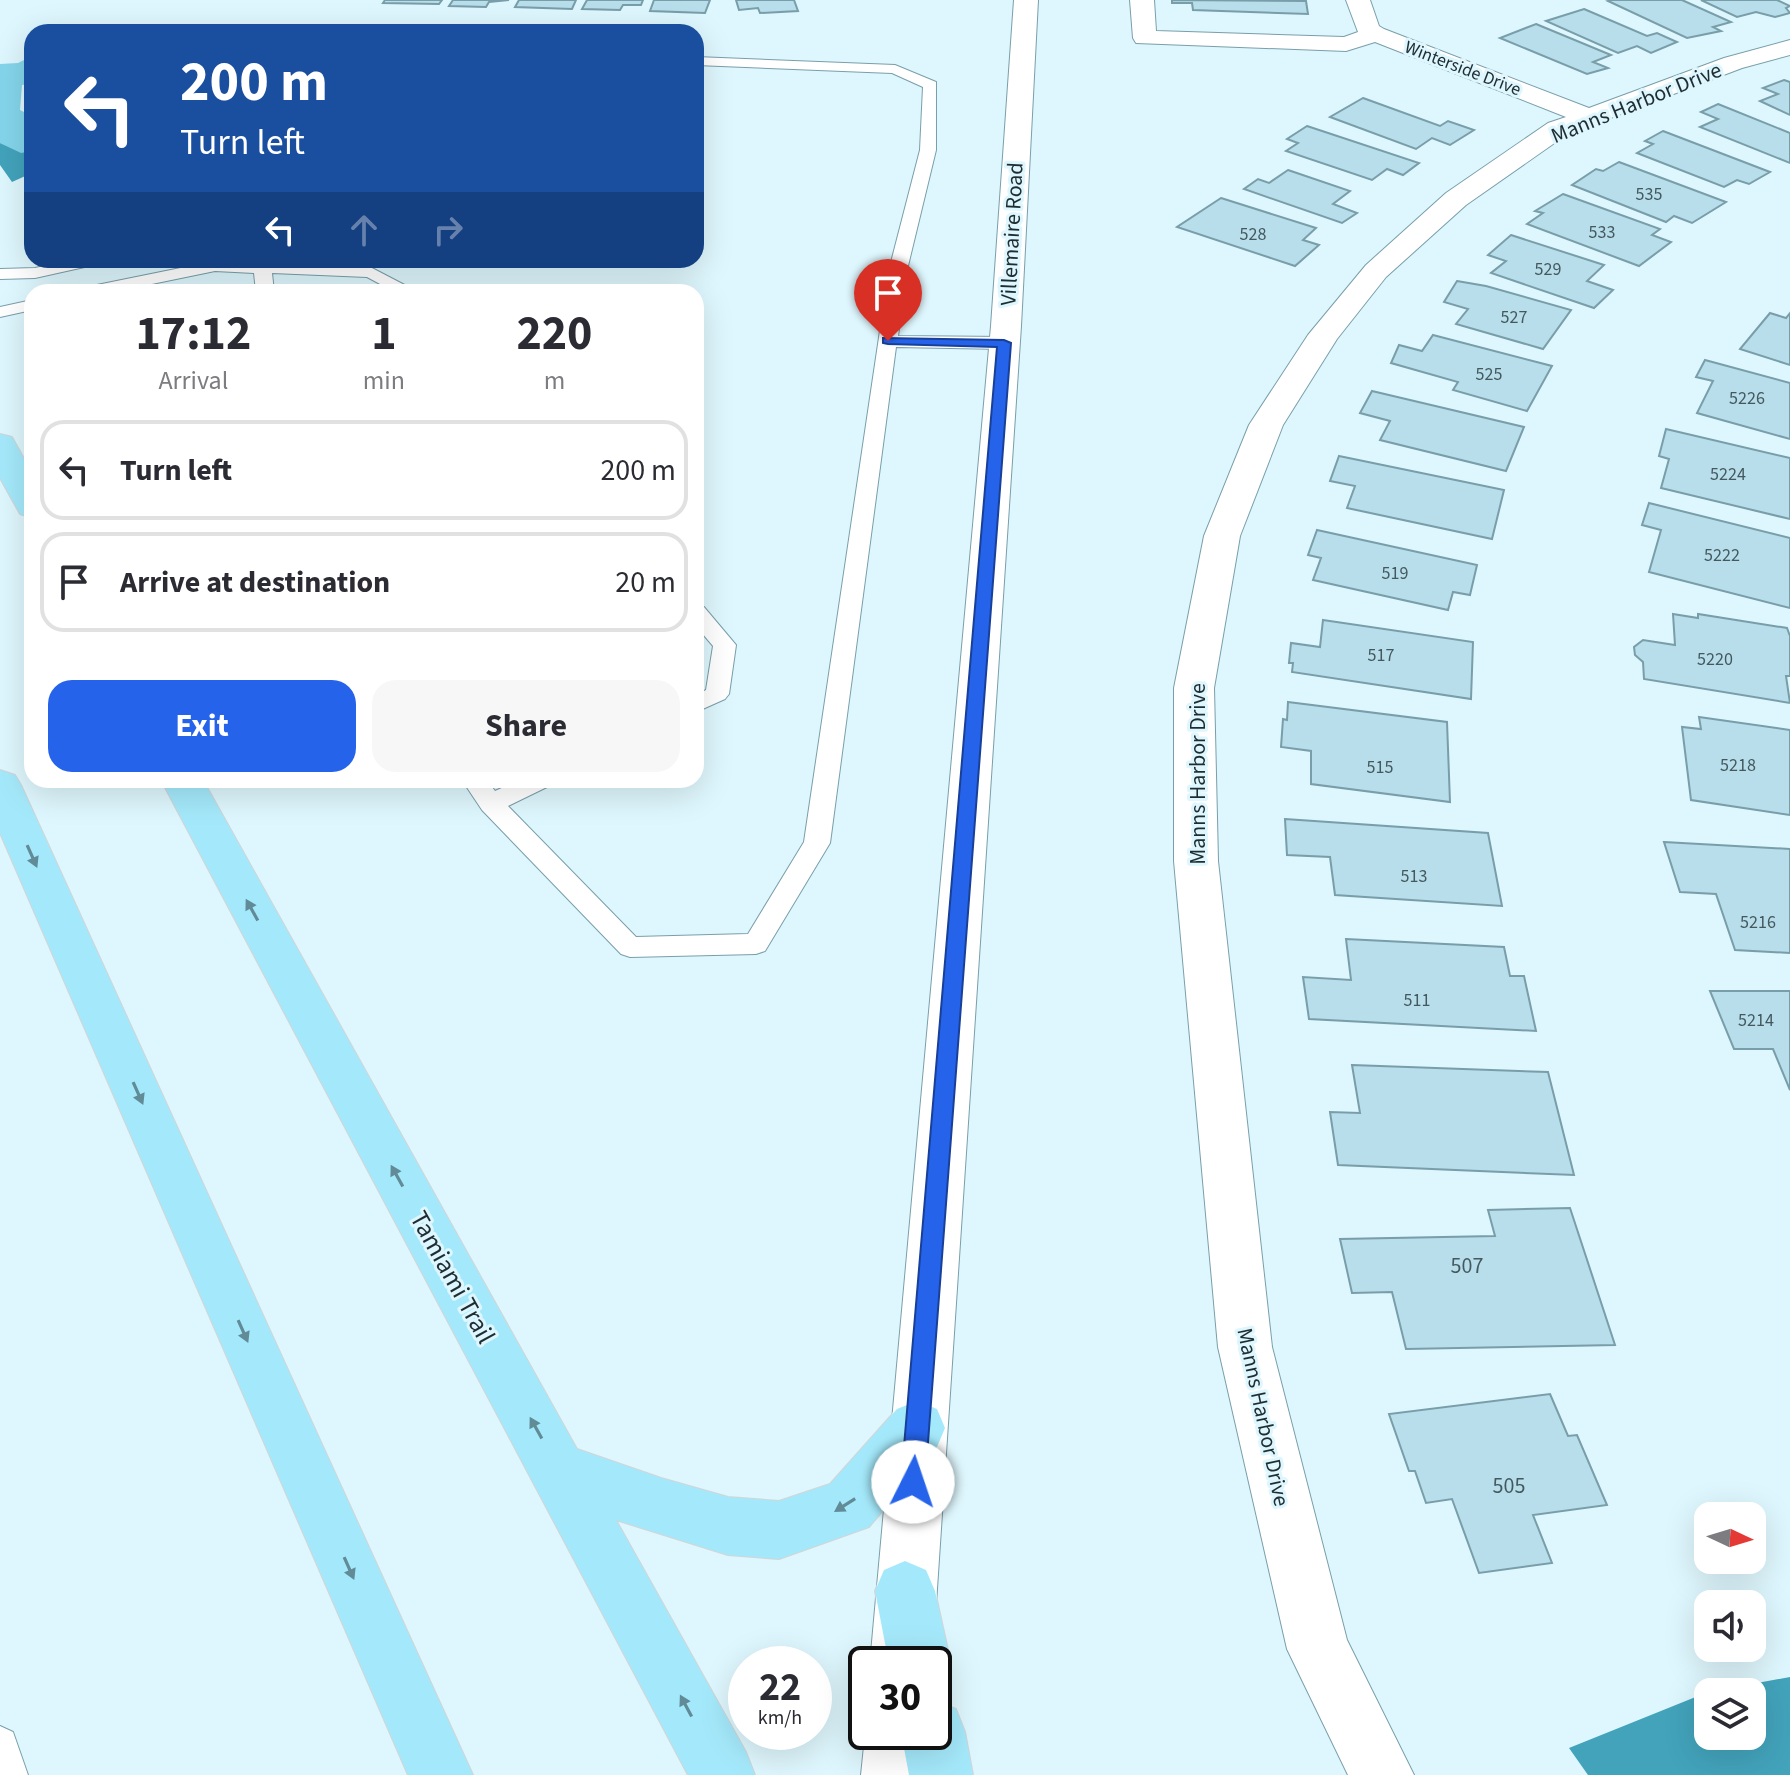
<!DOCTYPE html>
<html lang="en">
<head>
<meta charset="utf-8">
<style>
  :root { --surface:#fff; --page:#f7f7f7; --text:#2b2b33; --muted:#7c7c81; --line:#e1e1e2; --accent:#2563eb }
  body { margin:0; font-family:"Source Sans 3",sans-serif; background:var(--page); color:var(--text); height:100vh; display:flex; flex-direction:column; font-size:30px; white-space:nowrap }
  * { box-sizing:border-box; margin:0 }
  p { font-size:26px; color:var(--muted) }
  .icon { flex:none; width:44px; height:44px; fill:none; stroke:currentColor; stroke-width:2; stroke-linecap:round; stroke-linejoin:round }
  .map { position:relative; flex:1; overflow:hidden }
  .sheet { position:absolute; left:24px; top:284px; width:680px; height:504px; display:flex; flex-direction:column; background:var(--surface); border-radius:24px; box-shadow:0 8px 32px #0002 }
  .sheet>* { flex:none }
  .hud { position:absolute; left:24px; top:24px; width:680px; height:244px; border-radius:24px; box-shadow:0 8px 32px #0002; background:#1a4fa0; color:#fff; overflow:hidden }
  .needle { width:52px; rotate:94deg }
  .fabs { position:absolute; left:1694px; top:1502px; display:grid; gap:16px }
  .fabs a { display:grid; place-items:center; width:72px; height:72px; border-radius:16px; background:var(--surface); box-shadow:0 8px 32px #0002; font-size:40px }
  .speed { position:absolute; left:728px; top:1646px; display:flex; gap:16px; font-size:40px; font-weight:700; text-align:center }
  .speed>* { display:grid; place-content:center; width:104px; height:104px; border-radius:50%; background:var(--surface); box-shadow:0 8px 32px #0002; line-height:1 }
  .speed small { font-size:20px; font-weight:400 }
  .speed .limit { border:4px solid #111; border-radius:12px; background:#fff; color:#111 }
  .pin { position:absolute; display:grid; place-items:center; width:68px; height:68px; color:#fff; margin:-82px -34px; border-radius:50% 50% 50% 0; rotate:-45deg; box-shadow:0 0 8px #0007 }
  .pin .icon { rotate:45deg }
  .me { position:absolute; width:88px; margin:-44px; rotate:4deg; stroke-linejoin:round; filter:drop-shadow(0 0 6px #0008) }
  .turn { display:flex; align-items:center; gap:28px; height:168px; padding:0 24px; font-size:36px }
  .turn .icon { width:104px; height:104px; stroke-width:2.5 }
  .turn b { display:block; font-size:56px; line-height:68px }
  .lanes { display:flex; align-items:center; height:76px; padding:0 24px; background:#0003; justify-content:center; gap:40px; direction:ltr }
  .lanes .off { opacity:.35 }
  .eta { display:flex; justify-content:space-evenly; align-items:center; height:136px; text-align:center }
  .eta b { font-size:48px; font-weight:700; line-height:56px }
  .button { display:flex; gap:16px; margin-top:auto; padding:16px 24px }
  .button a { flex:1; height:92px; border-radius:24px; background:var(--accent); color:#fff; font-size:32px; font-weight:700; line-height:92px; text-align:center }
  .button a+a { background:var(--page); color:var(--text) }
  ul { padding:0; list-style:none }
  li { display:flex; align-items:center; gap:24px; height:100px; margin:0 16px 12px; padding:0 8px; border:4px solid var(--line); border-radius:24px }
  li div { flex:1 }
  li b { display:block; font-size:30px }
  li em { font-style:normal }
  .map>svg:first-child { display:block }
  .green { fill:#84d5eb }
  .water { fill:#42a3bb }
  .building { fill:#b7deea; stroke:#789ea9; stroke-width:2 }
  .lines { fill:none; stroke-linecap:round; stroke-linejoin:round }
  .lane-casing { stroke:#799faa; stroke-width:2 }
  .street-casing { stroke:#799faa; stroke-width:2 }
  .primary-casing { stroke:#d2d5d6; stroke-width:2 }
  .lane { fill:#fff; fill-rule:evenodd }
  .street { fill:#fff; fill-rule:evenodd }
  .primary { fill:#a4e9fb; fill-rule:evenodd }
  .oneway { fill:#618b96 }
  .route { fill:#2563eb; stroke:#184099; stroke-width:2 }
  .labels { text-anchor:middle; stroke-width:6; stroke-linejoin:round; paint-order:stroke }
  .far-street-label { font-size:18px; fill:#1e2d31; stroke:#def6fd }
  .number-label { font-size:18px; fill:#44595f }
  .street-label { font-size:22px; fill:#1e2d31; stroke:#def6fd }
  .near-number-label { font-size:22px; fill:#44595f }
  .near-street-label { font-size:26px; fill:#1e2d31; stroke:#def6fd }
</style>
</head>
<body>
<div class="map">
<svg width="1790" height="1775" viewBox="0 0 1790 1775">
  <rect width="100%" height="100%" fill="#def6fd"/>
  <polygon class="green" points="32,56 32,84 22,85 20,110 32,116 32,151 21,154 0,143 0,64 18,63"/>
  <g class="water">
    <polygon points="0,143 21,153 32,151 32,173 12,182 0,165"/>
    <polygon points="1790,1677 1790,1775 1588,1775 1569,1748 1708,1692 1708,1736 1752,1736 1752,1692 1708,1692"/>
  </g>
  <g class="building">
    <polygon points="385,0 442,0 439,4 383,3"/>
    <polygon points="453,0 509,0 489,2 486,7 449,6"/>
    <polygon points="519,0 576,0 572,9 515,7"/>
    <polygon points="587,0 643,0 641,5 623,5 620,10 582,9"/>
    <polygon points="654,0 710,0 705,13 650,11"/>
    <polygon points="736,0 794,0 798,11 760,13 758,8 739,10"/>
    <polygon points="1172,0 1306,1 1308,14 1193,10 1192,3 1172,3"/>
    <polygon points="1612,0 1682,0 1731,22 1713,27 1721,31 1687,38 1608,1"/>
    <polygon points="1701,0 1777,0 1790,6 1786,8 1790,13 1775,17 1756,12 1737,17"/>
    <polygon points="1584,9 1647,36 1657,33 1677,42 1651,53 1637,46 1618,53 1546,21"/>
    <polygon points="1536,24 1611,55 1593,62 1608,68 1587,74 1500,38"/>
    <polygon points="1784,80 1790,82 1790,115 1760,101 1778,94 1763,88"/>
    <polygon points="1363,98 1440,126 1448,121 1474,130 1450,145 1432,138 1416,149 1330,117"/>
    <polygon points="1718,104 1790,133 1790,163 1700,127 1718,119 1701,112"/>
    <polygon points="1307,126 1419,163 1403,175 1387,169 1372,180 1286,151 1298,143 1287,139"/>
    <polygon points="1663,131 1770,172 1749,184 1737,180 1724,187 1637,153 1653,144 1645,141"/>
    <polygon points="1619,162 1726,202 1692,223 1674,216 1666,222 1572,185 1596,169 1603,171"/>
    <polygon points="1288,170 1350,191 1333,204 1357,213 1342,223 1244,189 1258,179 1269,183"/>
    <polygon points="1563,194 1660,229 1652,235 1671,242 1639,266 1527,224 1543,213 1535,211"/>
    <polygon points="1221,198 1316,228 1303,240 1319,245 1295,266 1177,227"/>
    <polygon points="1511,235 1604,265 1587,281 1613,290 1594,308 1491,273 1506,261 1488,255"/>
    <polygon points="1457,281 1486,286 1571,310 1543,349 1456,324 1468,309 1444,302"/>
    <polygon points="1770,313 1786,318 1790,313 1790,365 1740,349"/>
    <polygon points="1433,335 1552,366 1527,411 1453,390 1458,382 1391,363 1399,345 1422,351"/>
    <polygon points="1705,360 1790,383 1790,439 1697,413 1713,381 1696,377"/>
    <polygon points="1372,391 1524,427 1506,471 1380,440 1390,421 1360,413"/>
    <polygon points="1666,429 1790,458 1790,519 1661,488 1669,459 1659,456"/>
    <polygon points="1339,456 1504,490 1492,539 1347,508 1355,486 1330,481"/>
    <polygon points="1649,503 1790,538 1790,608 1649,572 1661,530 1642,525"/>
    <polygon points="1317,530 1477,565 1470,595 1453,592 1448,610 1313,580 1321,558 1308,555"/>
    <polygon points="1673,614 1698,618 1698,614 1787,628 1790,636 1790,676 1786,676 1790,703 1644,679 1643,662 1635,655 1634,647 1643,640 1675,645"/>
    <polygon points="1323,620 1473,642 1471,699 1292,672 1293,663 1289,663 1291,643 1320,647"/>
    <polygon points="1288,702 1447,722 1450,802 1311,784 1311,751 1281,747 1283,719 1287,720"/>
    <polygon points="1699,717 1790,730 1790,815 1691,800 1682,727 1701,729"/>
    <polygon points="1285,819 1488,833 1502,906 1335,895 1330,857 1287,855"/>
    <polygon points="1664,842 1790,849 1790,953 1735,950 1716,894 1680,892"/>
    <polygon points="1346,939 1504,947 1510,976 1524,976 1536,1031 1309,1019 1303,977 1351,980"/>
    <polygon points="1710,991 1790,991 1790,1090 1773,1049 1734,1049"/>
    <polygon points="1352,1065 1548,1072 1574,1175 1338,1165 1330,1112 1360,1113"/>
    <polygon points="1570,1208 1615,1345 1406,1349 1392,1292 1352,1293 1340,1239 1495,1236 1488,1210"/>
    <polygon points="1550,1394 1568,1436 1577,1435 1607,1505 1533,1515 1552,1563 1479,1573 1452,1499 1426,1503 1415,1471 1409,1471 1389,1414"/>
  </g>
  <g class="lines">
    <g class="lane-casing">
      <g id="lane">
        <polygon points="696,57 895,65 936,82 936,150 907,270 898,336 1004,337 1013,343 1004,349 896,347 830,843 765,951 756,954 630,957 621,954 482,810 462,780 487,780 495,791 519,780 552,780 549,786 508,806 636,937 748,934 804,842 889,270 920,150 923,87 892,73 696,65"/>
        <polygon points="72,260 101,260 98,264 35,278 0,279 0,269 35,268"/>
        <polygon points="215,261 370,267 418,292 395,292 367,277 272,273 274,292 256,292 254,273 215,271 113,292 78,292 87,287"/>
        <polygon points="32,300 32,310 0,317 0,307"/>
        <polygon points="696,605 704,607 736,645 729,694 725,699 696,712 696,695 706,690 713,646 696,626"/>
        <polygon points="0,1726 13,1732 28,1775 0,1775"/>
      </g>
    </g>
    <g class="street-casing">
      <g id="street">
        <polygon points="1014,0 1038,0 1021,326 932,1664 870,1664 991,326"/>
        <polygon points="1130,0 1154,0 1156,31 1344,37 1358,32 1346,0 1370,0 1379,26 1384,29 1589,108 1724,58 1790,40 1790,55 1742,68 1566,135 1466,205 1386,277 1337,339 1283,425 1240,536 1214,688 1218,861 1272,1347 1347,1640 1414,1775 1348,1775 1287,1649 1218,1347 1174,861 1174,688 1204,536 1249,425 1308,335 1366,265 1446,193 1548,123 1566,117 1375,42 1346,51 1136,43 1133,38"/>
        <polygon points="866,1727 866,1732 928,1732 925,1775 861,1775"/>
      </g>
    </g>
    <g class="primary-casing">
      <g id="primary">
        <polygon points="0,434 12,437 32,473 32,518 20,514 0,478"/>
        <polygon points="0,770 15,775 21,785 473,1775 408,1775 0,833"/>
        <polygon points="161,780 203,780 577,1449 661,1478 728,1497 779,1501 830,1484 897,1409 917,1401 937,1409 945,1428 937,1447 869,1527 779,1559 728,1555 616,1520 746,1752 755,1775 688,1775"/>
        <polygon points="905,1561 926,1570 935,1591 951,1664 942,1686 934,1689 934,1664 889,1664 875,1591 884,1570"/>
        <polygon points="934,1701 956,1709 965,1732 973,1775 909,1775 901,1732 934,1732"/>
      </g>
    </g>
    <use href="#lane" class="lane"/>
    <use href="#street" class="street"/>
    <use href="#primary" class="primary"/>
  </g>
  <defs><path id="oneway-solid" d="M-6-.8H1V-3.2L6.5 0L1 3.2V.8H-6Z" transform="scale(2)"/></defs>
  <g class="oneway">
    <use href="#oneway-solid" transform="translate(32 856) rotate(66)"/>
    <use href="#oneway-solid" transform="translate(252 910) rotate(-119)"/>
    <use href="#oneway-solid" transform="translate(138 1093) rotate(66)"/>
    <use href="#oneway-solid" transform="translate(397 1176) rotate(-119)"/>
    <use href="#oneway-solid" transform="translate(243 1331) rotate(66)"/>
    <use href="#oneway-solid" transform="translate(536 1428) rotate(-119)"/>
    <use href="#oneway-solid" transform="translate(845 1505) rotate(148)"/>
    <use href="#oneway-solid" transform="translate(349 1568) rotate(66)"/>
    <use href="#oneway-solid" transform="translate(686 1706) rotate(-118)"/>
  </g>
  <polygon class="route" points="883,338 1004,340 1011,343 925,1482 922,1491 913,1494 905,1491 901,1482 997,347 888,344 883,343"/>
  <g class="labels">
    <g class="far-street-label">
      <text transform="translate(1463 68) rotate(21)" y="6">Winterside Drive</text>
    </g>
    <g class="number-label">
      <text x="1649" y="200">535</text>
      <text x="1602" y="238">533</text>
      <text x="1253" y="240">528</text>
      <text x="1548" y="275">529</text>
      <text x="1514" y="323">527</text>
      <text x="1489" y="380">525</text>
      <text x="1747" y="404">5226</text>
      <text x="1728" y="480">5224</text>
      <text x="1722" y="561">5222</text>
      <text x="1395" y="579">519</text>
      <text x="1381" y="661">517</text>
      <text x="1715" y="665">5220</text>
      <text x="1738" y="771">5218</text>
      <text x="1380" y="773">515</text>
      <text x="1414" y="882">513</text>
      <text x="1758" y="928">5216</text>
      <text x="1417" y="1006">511</text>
      <text x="1756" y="1026">5214</text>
    </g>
    <g class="street-label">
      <text transform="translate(1636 102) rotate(-22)" y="8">Manns Harbor Drive</text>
      <text transform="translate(1011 234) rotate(-87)" y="8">Villemaire Road</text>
      <text transform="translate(1197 774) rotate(-90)" y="8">Manns Harbor Drive</text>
      <text transform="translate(1264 1417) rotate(78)" y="8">Manns Harbor Drive</text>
    </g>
    <g class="near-number-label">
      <text x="1467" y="1273">507</text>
      <text x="1509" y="1493">505</text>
    </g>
    <g class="near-street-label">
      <text transform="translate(453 1277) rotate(61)" y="9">Tamiami Trail</text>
    </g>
  </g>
</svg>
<div class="fabs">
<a><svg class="needle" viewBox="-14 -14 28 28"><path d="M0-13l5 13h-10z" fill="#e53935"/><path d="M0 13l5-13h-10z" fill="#7c7c81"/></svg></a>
<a><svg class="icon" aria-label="sound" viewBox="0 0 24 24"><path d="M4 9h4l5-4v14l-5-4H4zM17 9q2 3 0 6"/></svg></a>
<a><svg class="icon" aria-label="layers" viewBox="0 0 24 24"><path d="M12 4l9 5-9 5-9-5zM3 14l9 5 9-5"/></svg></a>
</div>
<div class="speed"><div>22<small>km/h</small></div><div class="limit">30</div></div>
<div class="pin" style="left:888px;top:341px;background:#d93025"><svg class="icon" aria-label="arrive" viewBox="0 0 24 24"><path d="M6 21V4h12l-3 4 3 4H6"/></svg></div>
<svg class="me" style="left:913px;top:1482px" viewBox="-20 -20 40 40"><circle r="19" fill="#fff"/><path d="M0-13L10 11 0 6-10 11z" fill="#2563eb"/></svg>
<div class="hud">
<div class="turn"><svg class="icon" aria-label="left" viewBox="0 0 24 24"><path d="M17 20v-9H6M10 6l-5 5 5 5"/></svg><div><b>200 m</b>Turn left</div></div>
<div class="lanes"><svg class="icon" aria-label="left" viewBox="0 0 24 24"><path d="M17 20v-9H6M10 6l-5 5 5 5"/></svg><svg class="icon off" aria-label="ahead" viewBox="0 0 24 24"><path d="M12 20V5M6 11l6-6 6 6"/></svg><svg class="icon off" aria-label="right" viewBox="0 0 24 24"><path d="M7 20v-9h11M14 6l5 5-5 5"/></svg></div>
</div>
<section class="sheet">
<div class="eta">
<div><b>17:12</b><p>Arrival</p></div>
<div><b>1</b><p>min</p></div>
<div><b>220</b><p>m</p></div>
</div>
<ul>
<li><svg class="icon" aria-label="left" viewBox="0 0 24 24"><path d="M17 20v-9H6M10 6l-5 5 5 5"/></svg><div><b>Turn left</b></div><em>200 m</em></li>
<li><svg class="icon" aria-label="arrive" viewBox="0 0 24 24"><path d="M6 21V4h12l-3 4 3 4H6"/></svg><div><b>Arrive at destination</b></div><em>20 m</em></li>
</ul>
<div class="button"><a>Exit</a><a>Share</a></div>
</section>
</div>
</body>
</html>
